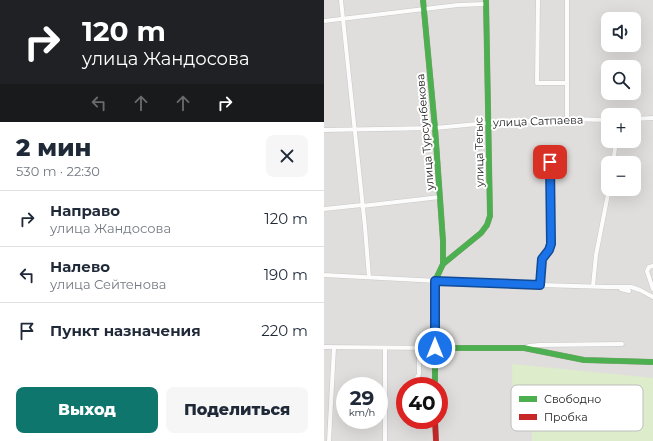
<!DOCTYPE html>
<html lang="ru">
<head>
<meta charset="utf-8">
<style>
  :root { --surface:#fff; --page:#f6f6f7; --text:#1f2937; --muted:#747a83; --line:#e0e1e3; --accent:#0f766e }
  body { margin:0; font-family:Montserrat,sans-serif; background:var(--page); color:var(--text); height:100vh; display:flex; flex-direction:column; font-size:15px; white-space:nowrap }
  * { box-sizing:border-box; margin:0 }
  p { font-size:13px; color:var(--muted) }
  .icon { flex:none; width:22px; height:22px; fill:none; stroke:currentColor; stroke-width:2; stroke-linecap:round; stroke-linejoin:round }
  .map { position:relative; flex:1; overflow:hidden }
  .details { display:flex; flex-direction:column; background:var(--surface); width:324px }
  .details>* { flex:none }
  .top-card { background:#202124; color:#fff; overflow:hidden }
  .buttons { position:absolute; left:277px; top:12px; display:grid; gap:8px }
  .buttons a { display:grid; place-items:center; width:40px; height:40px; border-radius:8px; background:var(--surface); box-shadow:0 4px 16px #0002; font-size:20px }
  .speed { position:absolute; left:12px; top:377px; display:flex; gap:8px; font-size:20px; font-weight:700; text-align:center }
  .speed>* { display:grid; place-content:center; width:52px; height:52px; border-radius:50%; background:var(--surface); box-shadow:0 4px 16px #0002; line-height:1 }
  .speed small { font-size:10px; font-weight:400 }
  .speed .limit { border:6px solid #d22; background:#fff; color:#111 }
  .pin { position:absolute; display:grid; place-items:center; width:34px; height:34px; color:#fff; margin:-17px; border-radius:8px; box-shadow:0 2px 6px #0006 }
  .me { position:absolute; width:44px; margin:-22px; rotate:0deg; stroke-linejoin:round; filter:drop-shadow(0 0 3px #0008) }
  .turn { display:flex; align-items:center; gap:14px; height:84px; padding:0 16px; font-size:18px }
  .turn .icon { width:52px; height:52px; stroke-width:2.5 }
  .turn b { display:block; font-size:28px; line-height:34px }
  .lanes { display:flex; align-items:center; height:38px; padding:0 16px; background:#0003; justify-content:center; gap:20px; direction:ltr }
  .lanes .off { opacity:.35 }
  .round { display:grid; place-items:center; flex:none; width:42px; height:42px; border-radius:8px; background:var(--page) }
  .overview { display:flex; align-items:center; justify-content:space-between; height:68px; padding:0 16px }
  h1 { font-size:24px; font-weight:800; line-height:30px }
  .action { display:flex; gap:8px; margin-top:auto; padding:8px 16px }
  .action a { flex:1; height:46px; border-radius:8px; background:var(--accent); color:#fff; font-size:16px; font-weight:800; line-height:46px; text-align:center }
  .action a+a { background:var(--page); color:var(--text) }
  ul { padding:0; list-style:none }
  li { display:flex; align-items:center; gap:12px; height:56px; padding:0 16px; border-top:1px solid var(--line) }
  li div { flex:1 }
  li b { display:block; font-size:15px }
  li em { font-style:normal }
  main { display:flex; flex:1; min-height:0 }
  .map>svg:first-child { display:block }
  .residential { fill:#dfdedc; fill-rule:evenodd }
  .grass { fill:#ddeccb }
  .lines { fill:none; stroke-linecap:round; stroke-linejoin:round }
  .street-casing { stroke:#c9c8c7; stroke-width:5 }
  .fast-casing { stroke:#999a82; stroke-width:6 }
  .jam-casing { stroke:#999a82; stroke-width:6 }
  .street { stroke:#fdfcfc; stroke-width:4 }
  .fast { stroke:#4caf50; stroke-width:5.5 }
  .jam { stroke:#c62828; stroke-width:5.5 }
  .route-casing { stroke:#114b97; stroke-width:10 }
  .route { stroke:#1a73e8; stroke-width:7 }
  .labels { text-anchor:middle; stroke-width:4; stroke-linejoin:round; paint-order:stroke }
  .street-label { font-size:11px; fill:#222; stroke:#fff }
  .key { fill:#fff; stroke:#bdbdbd; stroke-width:1 }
  .key-label { font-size:11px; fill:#222 }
</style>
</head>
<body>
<main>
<section class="details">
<div class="top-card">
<div class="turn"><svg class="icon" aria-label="right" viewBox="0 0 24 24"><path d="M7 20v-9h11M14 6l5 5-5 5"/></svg><div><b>120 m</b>улица Жандосова</div></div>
<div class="lanes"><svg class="icon off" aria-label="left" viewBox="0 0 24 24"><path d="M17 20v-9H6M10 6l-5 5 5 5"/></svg><svg class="icon off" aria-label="ahead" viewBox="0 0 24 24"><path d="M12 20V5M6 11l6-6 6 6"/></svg><svg class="icon off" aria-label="ahead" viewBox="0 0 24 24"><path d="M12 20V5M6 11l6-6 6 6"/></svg><svg class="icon" aria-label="right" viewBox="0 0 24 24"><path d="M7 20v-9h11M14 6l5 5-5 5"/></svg></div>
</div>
<div class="overview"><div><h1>2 мин</h1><p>530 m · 22:30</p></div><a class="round"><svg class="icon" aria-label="close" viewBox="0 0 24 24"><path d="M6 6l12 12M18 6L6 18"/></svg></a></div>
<ul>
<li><svg class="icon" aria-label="right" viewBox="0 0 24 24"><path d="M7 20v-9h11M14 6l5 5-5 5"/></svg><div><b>Направо</b><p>улица Жандосова</p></div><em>120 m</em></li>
<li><svg class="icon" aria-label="left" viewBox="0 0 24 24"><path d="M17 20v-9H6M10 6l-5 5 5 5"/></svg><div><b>Налево</b><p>улица Сейтенова</p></div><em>190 m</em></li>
<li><svg class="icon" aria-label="arrive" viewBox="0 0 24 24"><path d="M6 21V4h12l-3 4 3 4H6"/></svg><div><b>Пункт назначения</b></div><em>220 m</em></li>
</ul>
<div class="action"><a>Выход</a><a>Поделиться</a></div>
</section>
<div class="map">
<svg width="329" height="441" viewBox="0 0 329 441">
  <rect width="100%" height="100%" fill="#f0eeeb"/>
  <path class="residential" d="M0,0H329V441H0ZM284,19H310V45H284ZM284,67H310V93H284ZM284,115H310V141H284ZM284,163H310V189H284ZM21,386H55V420H21ZM81,386H115V420H81Z"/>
  <polygon class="grass" points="188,364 329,378 329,441 208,441 208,415 189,415"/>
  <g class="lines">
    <g class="street-casing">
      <g id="street">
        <polyline points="17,0 41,227 45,277"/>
        <polyline points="214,0 213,83 243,83"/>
        <polyline points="0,21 134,5 162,4"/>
        <polyline points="243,119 243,0"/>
        <polyline points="310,119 329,118"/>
        <polyline points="0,130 111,128 164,123 243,119 284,120"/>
        <polyline points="289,163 292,141"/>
        <polyline points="38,206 116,197"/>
        <polyline points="0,209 38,205"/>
        <polyline points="329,266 325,267 323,271 329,289"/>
        <polyline points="0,275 152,283 284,287 307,287 316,290 329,297"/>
        <polyline points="216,285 218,259 225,250 227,244 226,162"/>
        <polyline points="269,286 272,255 285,189"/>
        <polyline points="297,289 305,291"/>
        <polyline points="0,347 111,348"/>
        <polyline points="201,348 205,346 215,345 298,344"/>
        <polyline points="93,378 95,374 95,348"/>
        <polyline points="5,441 10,348"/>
        <polyline points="61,441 61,348"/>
      </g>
    </g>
    <g class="fast-casing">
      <g id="fast">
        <polyline points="99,0 111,128 119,241 119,264"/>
        <polyline points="111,348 200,348 260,360 329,362"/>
        <polyline points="111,386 111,281 119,264 157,233 163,225 166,216 162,0"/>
      </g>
    </g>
    <g class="jam-casing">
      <polyline id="jam" points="111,420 112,441"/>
    </g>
    <use href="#street" class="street"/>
    <use href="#fast" class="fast"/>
    <use href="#jam" class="jam"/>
  </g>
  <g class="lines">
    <g class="route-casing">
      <polyline id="route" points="111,348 111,281 216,285 218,259 225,250 227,244 226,162"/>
    </g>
    <use href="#route" class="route"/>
  </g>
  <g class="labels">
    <g class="street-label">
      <text transform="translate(214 121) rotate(-2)" y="4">улица Сатпаева</text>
      <text transform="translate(101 132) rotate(-95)" y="4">улица Турсунбекова</text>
      <text transform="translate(155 152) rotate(-91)" y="4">улица Тегыс</text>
    </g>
  </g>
  <rect x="187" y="385" width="132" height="46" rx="6" class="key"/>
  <rect x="195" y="396" width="18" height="6" fill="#4caf50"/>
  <rect x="195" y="414" width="18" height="6" fill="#c62828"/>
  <g class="key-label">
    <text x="220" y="403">Свободно</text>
    <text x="220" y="421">Пробка</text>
  </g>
</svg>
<div class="buttons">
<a><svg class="icon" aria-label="sound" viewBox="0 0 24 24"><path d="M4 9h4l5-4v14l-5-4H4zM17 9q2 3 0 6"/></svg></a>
<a><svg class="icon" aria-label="search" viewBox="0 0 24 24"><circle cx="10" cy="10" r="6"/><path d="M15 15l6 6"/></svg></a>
<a>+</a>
<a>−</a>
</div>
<div class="speed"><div>29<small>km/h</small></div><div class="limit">40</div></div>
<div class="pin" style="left:226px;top:162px;background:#d93025"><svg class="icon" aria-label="arrive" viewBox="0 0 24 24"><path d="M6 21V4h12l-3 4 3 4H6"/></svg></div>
<svg class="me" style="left:111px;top:348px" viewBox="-20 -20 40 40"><circle r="17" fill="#1a73e8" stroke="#fff" stroke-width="3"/><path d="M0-11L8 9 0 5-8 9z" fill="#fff"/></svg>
</div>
</main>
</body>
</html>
